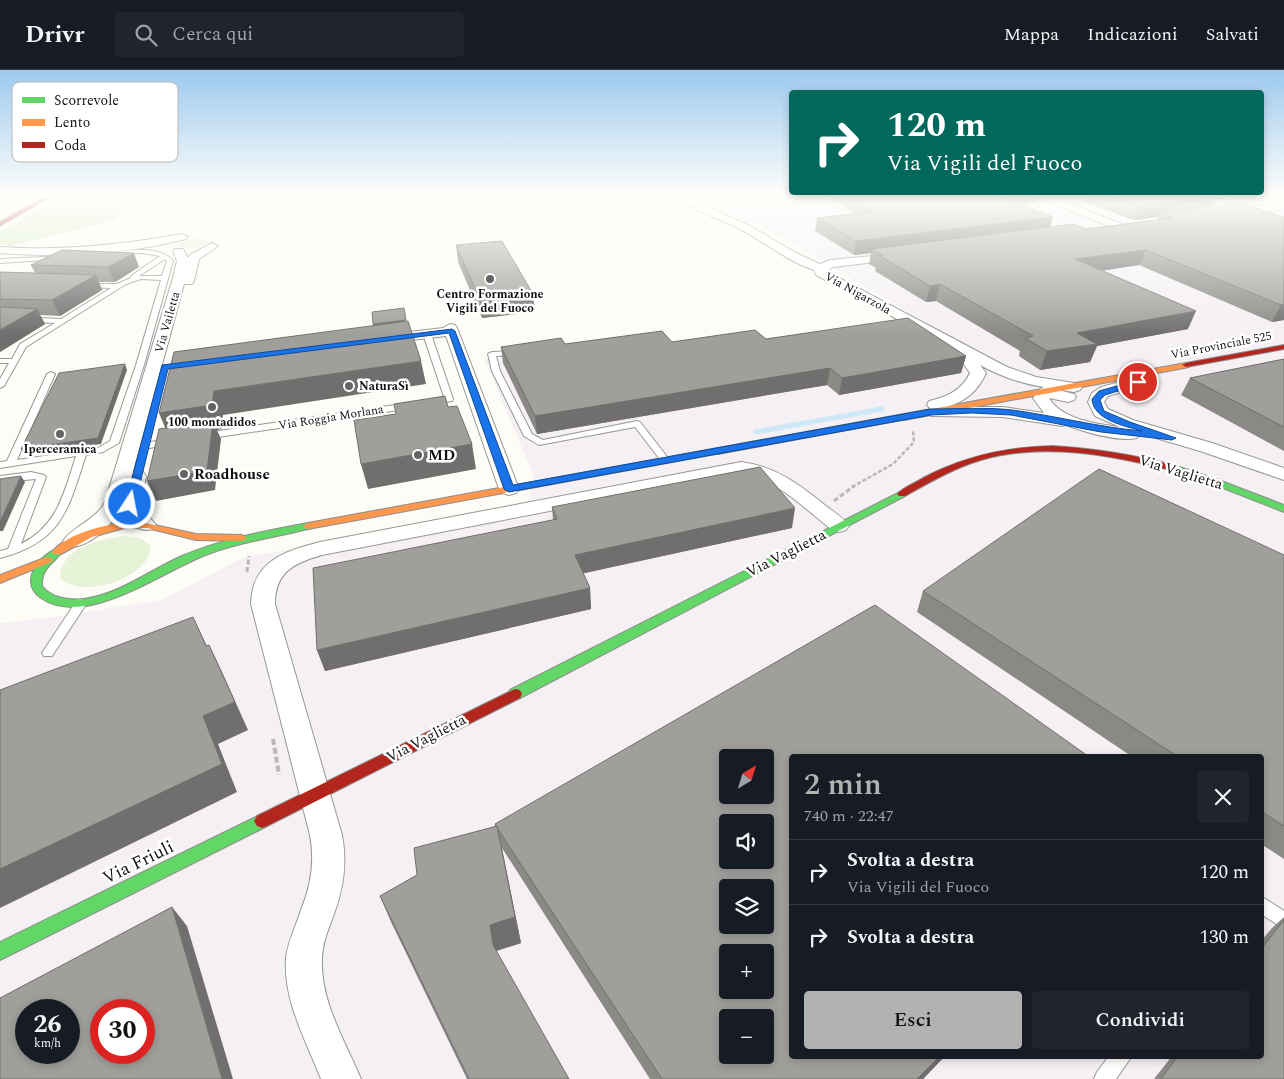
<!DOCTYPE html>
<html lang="it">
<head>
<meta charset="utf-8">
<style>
  :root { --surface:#171b24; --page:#20242c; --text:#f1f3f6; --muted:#9ea1a6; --line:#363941; --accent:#b2b2b3 }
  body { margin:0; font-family:Spectral,serif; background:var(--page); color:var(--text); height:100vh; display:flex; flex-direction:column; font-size:19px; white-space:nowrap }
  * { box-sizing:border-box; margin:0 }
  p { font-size:16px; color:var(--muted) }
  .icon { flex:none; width:28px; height:28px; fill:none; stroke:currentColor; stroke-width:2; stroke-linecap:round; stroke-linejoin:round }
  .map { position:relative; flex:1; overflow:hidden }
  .panel { position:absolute; left:789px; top:684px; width:475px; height:305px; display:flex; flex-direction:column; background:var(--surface); border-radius:5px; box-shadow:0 2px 8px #0003 }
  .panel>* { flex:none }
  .banner { position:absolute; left:789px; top:20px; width:475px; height:105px; border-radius:5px; box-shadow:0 2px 8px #0003; background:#00695c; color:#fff; overflow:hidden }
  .needle { width:32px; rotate:38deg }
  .controls { position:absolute; left:719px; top:679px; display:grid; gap:10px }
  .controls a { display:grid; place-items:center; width:55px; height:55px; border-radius:5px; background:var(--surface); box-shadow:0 2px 8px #0003; font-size:25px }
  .speed { position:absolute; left:15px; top:929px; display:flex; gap:10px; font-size:25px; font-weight:700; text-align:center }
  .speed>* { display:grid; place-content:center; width:65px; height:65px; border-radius:50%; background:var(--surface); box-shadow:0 2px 8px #0003; line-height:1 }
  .speed small { font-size:12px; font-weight:400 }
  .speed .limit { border:8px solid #d22; background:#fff; color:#111 }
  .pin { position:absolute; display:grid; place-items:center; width:42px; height:42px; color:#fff; margin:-21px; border:2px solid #fff; border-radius:50%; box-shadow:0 1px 5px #0007 }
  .me { position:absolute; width:55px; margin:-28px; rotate:11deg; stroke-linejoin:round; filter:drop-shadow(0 0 4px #0008) }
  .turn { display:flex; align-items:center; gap:18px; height:105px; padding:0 15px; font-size:22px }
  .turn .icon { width:65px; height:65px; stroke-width:2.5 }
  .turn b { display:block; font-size:35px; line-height:42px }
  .round { display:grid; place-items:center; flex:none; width:52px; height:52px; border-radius:5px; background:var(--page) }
  .summary { display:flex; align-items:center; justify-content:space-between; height:85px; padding:0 15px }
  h1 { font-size:30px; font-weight:600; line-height:38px; color:var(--accent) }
  .action { display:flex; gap:10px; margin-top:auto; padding:10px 15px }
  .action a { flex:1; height:58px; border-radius:5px; background:var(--accent); color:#111; font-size:20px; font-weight:600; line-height:58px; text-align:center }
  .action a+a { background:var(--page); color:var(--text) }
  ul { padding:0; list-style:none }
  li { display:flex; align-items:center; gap:15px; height:65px; padding:0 15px; border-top:1px solid var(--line) }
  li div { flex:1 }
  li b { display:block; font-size:19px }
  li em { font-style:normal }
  header { display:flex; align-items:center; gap:30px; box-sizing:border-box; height:70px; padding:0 25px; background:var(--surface); border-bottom:1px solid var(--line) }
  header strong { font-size:24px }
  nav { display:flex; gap:28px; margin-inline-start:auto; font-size:18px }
  .search { width:350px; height:45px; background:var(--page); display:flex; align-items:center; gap:12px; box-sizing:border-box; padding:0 18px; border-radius:5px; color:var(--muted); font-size:19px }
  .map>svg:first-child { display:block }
  .industrial { fill:#f5f0f3; fill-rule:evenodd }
  .green { fill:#e7f3d7 }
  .forest { fill:#d8eac5 }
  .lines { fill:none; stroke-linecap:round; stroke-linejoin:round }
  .stream { stroke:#cde8f7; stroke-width:5 }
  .lane-casing { stroke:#979795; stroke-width:2 }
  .street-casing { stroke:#979795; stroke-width:2 }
  .fast-casing { stroke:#8e8d8b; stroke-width:2 }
  .slow-casing { stroke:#8e8d8b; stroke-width:2 }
  .jam-casing { stroke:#8e8d8b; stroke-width:2 }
  .path-far2 { stroke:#b9b9b8; stroke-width:2.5; stroke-dasharray:4 2; stroke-linecap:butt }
  .path-far1 { stroke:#b9b9b8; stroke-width:3; stroke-dasharray:5 2.5; stroke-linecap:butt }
  .path { stroke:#b9b9b8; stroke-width:4; stroke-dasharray:6 3; stroke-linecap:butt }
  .lane { fill:#fffffe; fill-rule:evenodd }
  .street { fill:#fffffe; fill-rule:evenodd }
  .fast { fill:#63d668; fill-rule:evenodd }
  .slow { fill:#ff974d; fill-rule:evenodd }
  .jam { fill:#b3261e; fill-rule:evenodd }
  .wall { fill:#8a8986 }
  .shaded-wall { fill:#716f6d }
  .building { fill:#a19f9c; stroke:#716f6d; fill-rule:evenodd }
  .route { fill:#1a73e8; stroke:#114b97 }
  .poi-dot { fill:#646362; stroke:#fff; stroke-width:2 }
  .labels { text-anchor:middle; stroke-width:5; stroke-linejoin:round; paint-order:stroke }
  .far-street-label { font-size:12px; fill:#111; stroke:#fff }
  .far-poi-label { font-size:12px; font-weight:bold; fill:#111; stroke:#fff }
  .poi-label { font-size:15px; font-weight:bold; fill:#111; stroke:#fff; text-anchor:start }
  .street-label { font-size:15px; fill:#111; stroke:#fff }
  .near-street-label { font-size:18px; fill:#111; stroke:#fff }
  .key { fill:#fff; stroke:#b8b8b8; stroke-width:1 }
  .key-label { font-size:14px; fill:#111 }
</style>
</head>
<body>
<header>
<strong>Drivr</strong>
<div class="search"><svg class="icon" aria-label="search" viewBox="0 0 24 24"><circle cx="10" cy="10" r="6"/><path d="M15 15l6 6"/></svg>Cerca qui</div>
<nav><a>Mappa</a><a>Indicazioni</a><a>Salvati</a></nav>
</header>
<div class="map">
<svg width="1284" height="1009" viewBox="0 0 1284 1009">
  <rect width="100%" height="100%" fill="#fdfcf7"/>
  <path class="industrial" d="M692,124H1284V1009H0V553L49,548L161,530L245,487L526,439L534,406L484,289L726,269L778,276L928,254L769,160L718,141ZM791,686H1261V986H791ZM728,688H765V725H728ZM728,752H765V790H728ZM728,818H765V855H728ZM728,882H765V920H728ZM26,940H69V982H26ZM101,940H144V982H101ZM728,948H765V985H728Z"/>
  <g class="green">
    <path d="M198,168L210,171C202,178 185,181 177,175L184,171Z"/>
    <path d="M126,466C137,467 144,468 151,477C148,509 82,530 60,508C59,478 103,468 126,466Z"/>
  </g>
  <polygon class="forest" points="77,124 166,124 157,136 124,139 113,151 9,176 0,174 0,161 58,129 73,127"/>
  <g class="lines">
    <polyline class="stream" points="756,362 882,339"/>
    <g class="lane-casing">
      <g id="lane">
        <path d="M132,180C147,180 163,179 173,191L144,295L119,373L103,382L86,385C68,440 62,472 0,488V481L8,479L36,409L0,412V406L31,402L44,405L46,407L21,474C58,455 64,423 76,386L0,398V392L7,391L47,304L51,302L55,304L17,390L98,378L110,371L136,295L161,210L141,209L126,214L26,277L4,316L0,318V309L9,293H0V289H12L20,274L55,253L0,250V246L61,249L111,218L87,217L84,215L85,214H117L131,208V206L160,186L142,183L109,185L106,183ZM165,189L167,191L162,206H139Z"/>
        <polygon points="63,186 64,187 61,189 0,193 0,189"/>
        <polygon points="424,262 431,264 453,329 452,331 432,334 428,332 444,327 423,264"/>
        <polygon points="516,281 519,281 519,285 496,286 500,301 532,364 543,370 637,351 640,352 668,388 668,392 662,392 635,357 539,375 524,366 492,301 488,284 492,282"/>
        <polygon points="409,333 412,334 412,338 205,369 201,366 205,363"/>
        <polygon points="169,369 174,372 172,374 144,379 139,376 144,373"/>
        <polygon points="81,529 87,533 52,586 44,586 42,583 44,580 77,530"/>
        <polygon points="1261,826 1284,841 1284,859 1261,844"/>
        <polygon points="1109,986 1132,986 1116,1009 1094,1009 1097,1002"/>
      </g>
    </g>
    <g class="street-casing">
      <g id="street">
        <path d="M677,124H688L708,137L750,156L796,183L820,194L830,190L905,183L907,185L905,187L901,189L833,197L826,201L1007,297L1036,307L1080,314L1082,317L1080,320L1074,322L1054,319L1074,324L1076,327L1074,330L1068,332L1049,328C1062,350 1098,354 1120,357L1095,346L1088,332L1092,323L1101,317L1131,309L1143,299H1155L1157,302L1144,315L1108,326L1104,332L1108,339L1133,350L1212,373L1284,398V410L1200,381L1139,363L1137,368C1118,372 1085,362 1066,355L1062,356L1003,347L931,346L929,342L931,339L927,335L929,331C947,327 962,320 970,303L954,280L816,205L814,200C787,191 766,173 740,159C720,148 693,143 677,124ZM980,295C1000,306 1022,314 1044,317L1040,319L1033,328L1044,343L1003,337H947C966,331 978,321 986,303Z"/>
        <polygon points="1031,124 1045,124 1124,155 1125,157 1124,159 1116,159"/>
        <polygon points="1284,133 1284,139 1230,146 1225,143 1230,140"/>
        <path d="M182,164L188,167L186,169C126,184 62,188 0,183V177C62,181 121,175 182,164Z"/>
        <path d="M212,173L218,176L199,189L194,211L192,214H184L133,401L143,402L146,406L141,433L144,441L156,455L153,459C138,463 128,452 122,438C111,455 88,481 66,476L63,471C74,455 95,451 105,432L173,208L177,191L173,181L175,179H183L188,188L190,185Z"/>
        <polygon points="450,254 455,255 457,258 519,419 516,423 509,425 502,423 499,419 446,266 384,273 379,272 377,269 379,266 384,265 443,258"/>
        <path d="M741,392C775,396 800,415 826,436C834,442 844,448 849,456L846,460L839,462L832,460C805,439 776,408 741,404L322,485C294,493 275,502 275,534L342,765C347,791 344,816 335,841C330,856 322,872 322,889C320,931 345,971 361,1009H321C306,971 283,930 286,888C288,871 296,856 301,840C311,816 315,791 310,765L251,534C252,491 285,481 320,472Z"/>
      </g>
    </g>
    <g class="fast-casing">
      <g id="fast">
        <polygon points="1170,394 1216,409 1284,435 1284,442 1210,413 1167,399 1165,397"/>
        <polygon points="902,421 905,422 907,424 905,426 520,628 515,629 510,628 508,624 510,620"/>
        <path d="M308,453L313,456L312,458C278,467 244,471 211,483C166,498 88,560 41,528C35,524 30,517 31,509C32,497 46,482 57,479L62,482C53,494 41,498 42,516C51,528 70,531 84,529C120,524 150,500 182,486C222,469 265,461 308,453Z"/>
        <polygon points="262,744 267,746 270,751 267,756 0,890 0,872"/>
      </g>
    </g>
    <g class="slow-casing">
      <g id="slow">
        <polygon points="1186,293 1189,293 1189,297 904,350 900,347 904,344"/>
        <polygon points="718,378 723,381 721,383 308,459 303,456 308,453"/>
        <path d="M136,451L196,464L242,465L247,468L242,471L196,470L147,458H124L92,467L61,484H53L52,482C68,462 111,453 136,451Z"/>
        <polygon points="47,487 51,488 53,490 51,492 0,513 0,505"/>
      </g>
    </g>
    <g class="jam-casing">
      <g id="jam">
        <polygon points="50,124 56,124 0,156 0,152"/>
        <polygon points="1284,275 1284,279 1186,297 1182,295 1186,293"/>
        <polygon points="904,344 908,347 907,349 718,384 713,381 718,378"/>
        <path d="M1052,376C1094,378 1133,385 1173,395L1175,397L1170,400C1110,385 1043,372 981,390C954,398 930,412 905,426H899L897,424C904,417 915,413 923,408C965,386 1006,377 1052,376Z"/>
        <polygon points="515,619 520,620 522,624 520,628 267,756 262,758 257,756 254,751 257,746"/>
      </g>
    </g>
    <polyline class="path-far2" points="852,417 893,394 914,372 913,361"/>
    <g class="path-far1">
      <polyline points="834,431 854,416"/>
      <polyline points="247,502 249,486"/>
    </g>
    <polyline class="path" points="273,669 279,705"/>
    <use href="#lane" class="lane"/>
    <use href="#street" class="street"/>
    <use href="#fast" class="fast"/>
    <use href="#slow" class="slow"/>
    <use href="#jam" class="jam"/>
  </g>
  <g class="wall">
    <polygon points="827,124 1038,124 1035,132 1020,134 1053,147 1050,157 1086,159 1157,150 1158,147 1134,150 1086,133 1089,124 1233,124 1232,127 1217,129 1213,137 1284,147 1284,250 1272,252 1139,195 1102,201 1188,259 1097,276 1090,292 1040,300 1019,286 1020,281 936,231 926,232 875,201 876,198 869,194 871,183 854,185 815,161 817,148 854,144"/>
    <polygon points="456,175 535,242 482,248 458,192"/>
    <polygon points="31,195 139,197 115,212 99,212 102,220 60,246 40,245 45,254 0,282 0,202 35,203"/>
    <polygon points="766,269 966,286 961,303 839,325 827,315 537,364 503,293 501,277"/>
    <polygon points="1284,289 1284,381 1181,325 1190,308"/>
    <polygon points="552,437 792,458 583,503 590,518 591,539 325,601 317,580 553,450"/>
    <polygon points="1284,485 1284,789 1261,774 1261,686 1131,686 917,542 923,521"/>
    <polygon points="495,754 945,986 923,1009 650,1009 502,778 521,873 496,881 569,1009 467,1009 391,852 380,826 417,805 495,756"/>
    <polygon points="1284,847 1284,1009 1154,1009 1172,986 1261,986 1261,871 1272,858"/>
  </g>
  <g class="shaded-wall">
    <polygon points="708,124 731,124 708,126"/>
    <polygon points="996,124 1038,124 1035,132 993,137"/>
    <polygon points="1190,124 1233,124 1232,127 1217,129 1211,140 1160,143 1158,147 1134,150 1140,135"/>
    <polygon points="1053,147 1049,160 872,179 871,183 854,185 856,171"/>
    <polygon points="1146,180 1139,195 1069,205 1075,189"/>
    <polygon points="134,183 139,197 115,212 108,197"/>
    <polygon points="96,205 102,220 60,246 52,230"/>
    <polygon points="940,214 936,231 926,232 930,216"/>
    <polygon points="533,224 535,242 482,248 480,230"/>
    <polygon points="1284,234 1284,250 1272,252 1281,235"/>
    <polygon points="37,239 45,254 0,282 0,260"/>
    <polygon points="1196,241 1188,259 1097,276 1090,292 1040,300 1047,281 1077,263"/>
    <polygon points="406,250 409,260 375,265 373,254"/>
    <polygon points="966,286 961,303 839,325 842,308"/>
    <polygon points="421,291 426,314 223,345 222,359 217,360 221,369 215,420 156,431 147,411 169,367 159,343 214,321"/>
    <polygon points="125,294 127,300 101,374 25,385 21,379"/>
    <polygon points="830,298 827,315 537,364 535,346"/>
    <polygon points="472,374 476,399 368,419 361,394"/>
    <polygon points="21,406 25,412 3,461 0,461 0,452"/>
    <polygon points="795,438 792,458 576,505 575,485"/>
    <polygon points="590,518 591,539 325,601 317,580"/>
    <polygon points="193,547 206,574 219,604 206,576"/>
    <polygon points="209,575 222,602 248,660 218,674 237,722 0,838 0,799 203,646"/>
    <polygon points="497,756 521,873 496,881 493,875 490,855"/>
    <polygon points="172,837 187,856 233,1009 222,1009"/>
    <polygon points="940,986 945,986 923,1009 917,1009"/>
  </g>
  <g class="building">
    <polygon points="846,124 999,124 996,124 1053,147 856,171 817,148 871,142"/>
    <polygon points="1108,124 1213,124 1218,126 1140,135"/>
    <polygon points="1239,133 1284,147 1284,234 1281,235 1146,180 1075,189 1196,241 1077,263 1097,274 1047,281 1025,268 1033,266 940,214 930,216 878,185 883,185 872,179 1073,154 1086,159 1173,148 1160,143"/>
    <polygon points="502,171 533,224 480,230 456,175"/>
    <polygon points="62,180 134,183 108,197 31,195"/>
    <polygon points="0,202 96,205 52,230 0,229"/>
    <polygon points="0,237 37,239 0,260"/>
    <polygon points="404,238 406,250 373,254 372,242"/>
    <polygon points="908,248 966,286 842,308 830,298 535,346 501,277 561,268 565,274 662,261 672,272 755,260 766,269"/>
    <polygon points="408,251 421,291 214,321 212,335 159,343 174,282"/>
    <polygon points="1284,289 1284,357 1190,308"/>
    <polygon points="125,294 98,368 21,379 59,303"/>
    <polygon points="445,326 448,337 457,336 472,374 361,394 354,350 396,344 394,334"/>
    <polygon points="213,351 207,401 147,411 159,359"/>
    <polygon points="760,397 795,438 575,485 590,518 317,580 313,498 557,449 552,437"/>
    <polygon points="1099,399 1284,485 1284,756 1261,741 1261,686 1177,686 923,521"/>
    <polygon points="21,406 0,452 0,409"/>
    <path d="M875,535L1088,686H791V986H940L917,1009H662L497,758V756H496L495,754ZM728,688H765V725H728ZM728,752H765V790H728ZM728,818H765V855H728ZM728,882H765V920H728ZM728,948H765V985H728Z"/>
    <polygon points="193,547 206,576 209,575 235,632 203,646 222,694 0,799 0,620"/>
    <polygon points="497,756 515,847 490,855 493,875 569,1009 469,1009 380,826 417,805 414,778"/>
    <path d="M172,837L222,1009H0V928ZM26,940H69V982H26ZM101,940H144V982H101Z"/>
    <polygon points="1284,850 1284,1009 1161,1009 1178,986 1261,986 1261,879"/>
  </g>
  <linearGradient id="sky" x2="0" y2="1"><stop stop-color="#9dc9ee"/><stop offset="0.47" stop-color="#fefefb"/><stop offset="1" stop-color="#fefefb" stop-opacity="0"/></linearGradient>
  <rect width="1284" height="265" fill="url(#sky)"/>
  <path class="route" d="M452,259L455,261L513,415L931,339C958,339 985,337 1012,340C1056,346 1098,357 1142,361C1125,356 1093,350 1092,329L1099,321L1138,310H1141V314L1105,325L1100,330L1104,341L1130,352L1176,368L1172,370L1101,362L1011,345L972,343L931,345L509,422L504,419L449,263L168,299L135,434L130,437L125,434L162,295Z"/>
  <g class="poi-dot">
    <circle cx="490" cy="209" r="5"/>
    <circle cx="349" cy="316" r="5"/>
    <circle cx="212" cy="337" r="5"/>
    <circle cx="60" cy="364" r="5"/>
    <circle cx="418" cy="385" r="5"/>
    <circle cx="184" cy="404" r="5"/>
  </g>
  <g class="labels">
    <g class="far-street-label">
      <text transform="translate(858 223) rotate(29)" y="4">Via Nigarzola</text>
      <text transform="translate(167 252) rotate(-74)" y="4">Via Vailetta</text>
      <text transform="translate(1221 275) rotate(-11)" y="4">Via Provinciale 525</text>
      <text transform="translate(331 347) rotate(-9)" y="4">Via Roggia Morlana</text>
    </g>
    <g class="far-poi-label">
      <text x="490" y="228">Centro Formazione<tspan x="490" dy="14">Vigili del Fuoco</tspan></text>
      <text x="359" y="320" text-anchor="start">NaturaSì</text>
      <text x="212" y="356">100 montadidos</text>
      <text x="60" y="383">Iperceramica</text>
    </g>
    <g class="poi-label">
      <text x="428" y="390">MD</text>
      <text x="194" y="409">Roadhouse</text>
    </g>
    <g class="street-label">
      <text transform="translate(1181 402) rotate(17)" y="5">Via Vaglietta</text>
      <text transform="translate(786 483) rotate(-27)" y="5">Via Vaglietta</text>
      <text transform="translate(426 668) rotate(-27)" y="5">Via Vaglietta</text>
    </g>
    <g class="near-street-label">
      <text transform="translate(138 792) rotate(-26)" y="6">Via Friuli</text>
    </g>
  </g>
  <rect x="12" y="12" width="166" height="80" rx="8" class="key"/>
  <rect x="22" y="27" width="23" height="6" fill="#63d668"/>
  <rect x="22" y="49" width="23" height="7" fill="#ff974d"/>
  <rect x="22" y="72" width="23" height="6" fill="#b3261e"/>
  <g class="key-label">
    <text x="54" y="35">Scorrevole</text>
    <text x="54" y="57">Lento</text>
    <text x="54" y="80">Coda</text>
  </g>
</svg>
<div class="controls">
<a><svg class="needle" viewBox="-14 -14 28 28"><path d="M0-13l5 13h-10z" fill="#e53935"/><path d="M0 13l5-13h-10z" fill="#9ea1a6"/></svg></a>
<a><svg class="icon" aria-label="sound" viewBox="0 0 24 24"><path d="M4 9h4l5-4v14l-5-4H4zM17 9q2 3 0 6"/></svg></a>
<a><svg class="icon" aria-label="layers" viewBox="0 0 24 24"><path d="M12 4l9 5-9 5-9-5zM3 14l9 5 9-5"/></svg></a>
<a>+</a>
<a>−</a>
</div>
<div class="speed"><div>26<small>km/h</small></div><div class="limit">30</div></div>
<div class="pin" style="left:1138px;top:312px;background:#d93025"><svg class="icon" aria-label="arrive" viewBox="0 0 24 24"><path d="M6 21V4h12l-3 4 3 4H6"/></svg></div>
<svg class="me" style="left:130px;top:434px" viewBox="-20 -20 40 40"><circle r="17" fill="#1a73e8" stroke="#fff" stroke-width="3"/><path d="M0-11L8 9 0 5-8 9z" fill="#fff"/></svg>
<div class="banner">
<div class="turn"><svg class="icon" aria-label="right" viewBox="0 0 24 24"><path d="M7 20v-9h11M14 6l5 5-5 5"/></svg><div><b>120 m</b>Via Vigili del Fuoco</div></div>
</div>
<section class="panel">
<div class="summary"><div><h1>2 min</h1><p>740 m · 22:47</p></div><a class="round"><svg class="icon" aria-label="close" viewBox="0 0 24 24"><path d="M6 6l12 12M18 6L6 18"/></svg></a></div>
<ul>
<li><svg class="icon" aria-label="right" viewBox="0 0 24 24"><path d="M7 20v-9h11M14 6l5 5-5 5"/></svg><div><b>Svolta a destra</b><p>Via Vigili del Fuoco</p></div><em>120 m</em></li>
<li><svg class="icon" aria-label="right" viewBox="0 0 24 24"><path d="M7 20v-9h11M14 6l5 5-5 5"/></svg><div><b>Svolta a destra</b></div><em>130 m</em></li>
</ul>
<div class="action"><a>Esci</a><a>Condividi</a></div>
</section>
</div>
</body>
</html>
